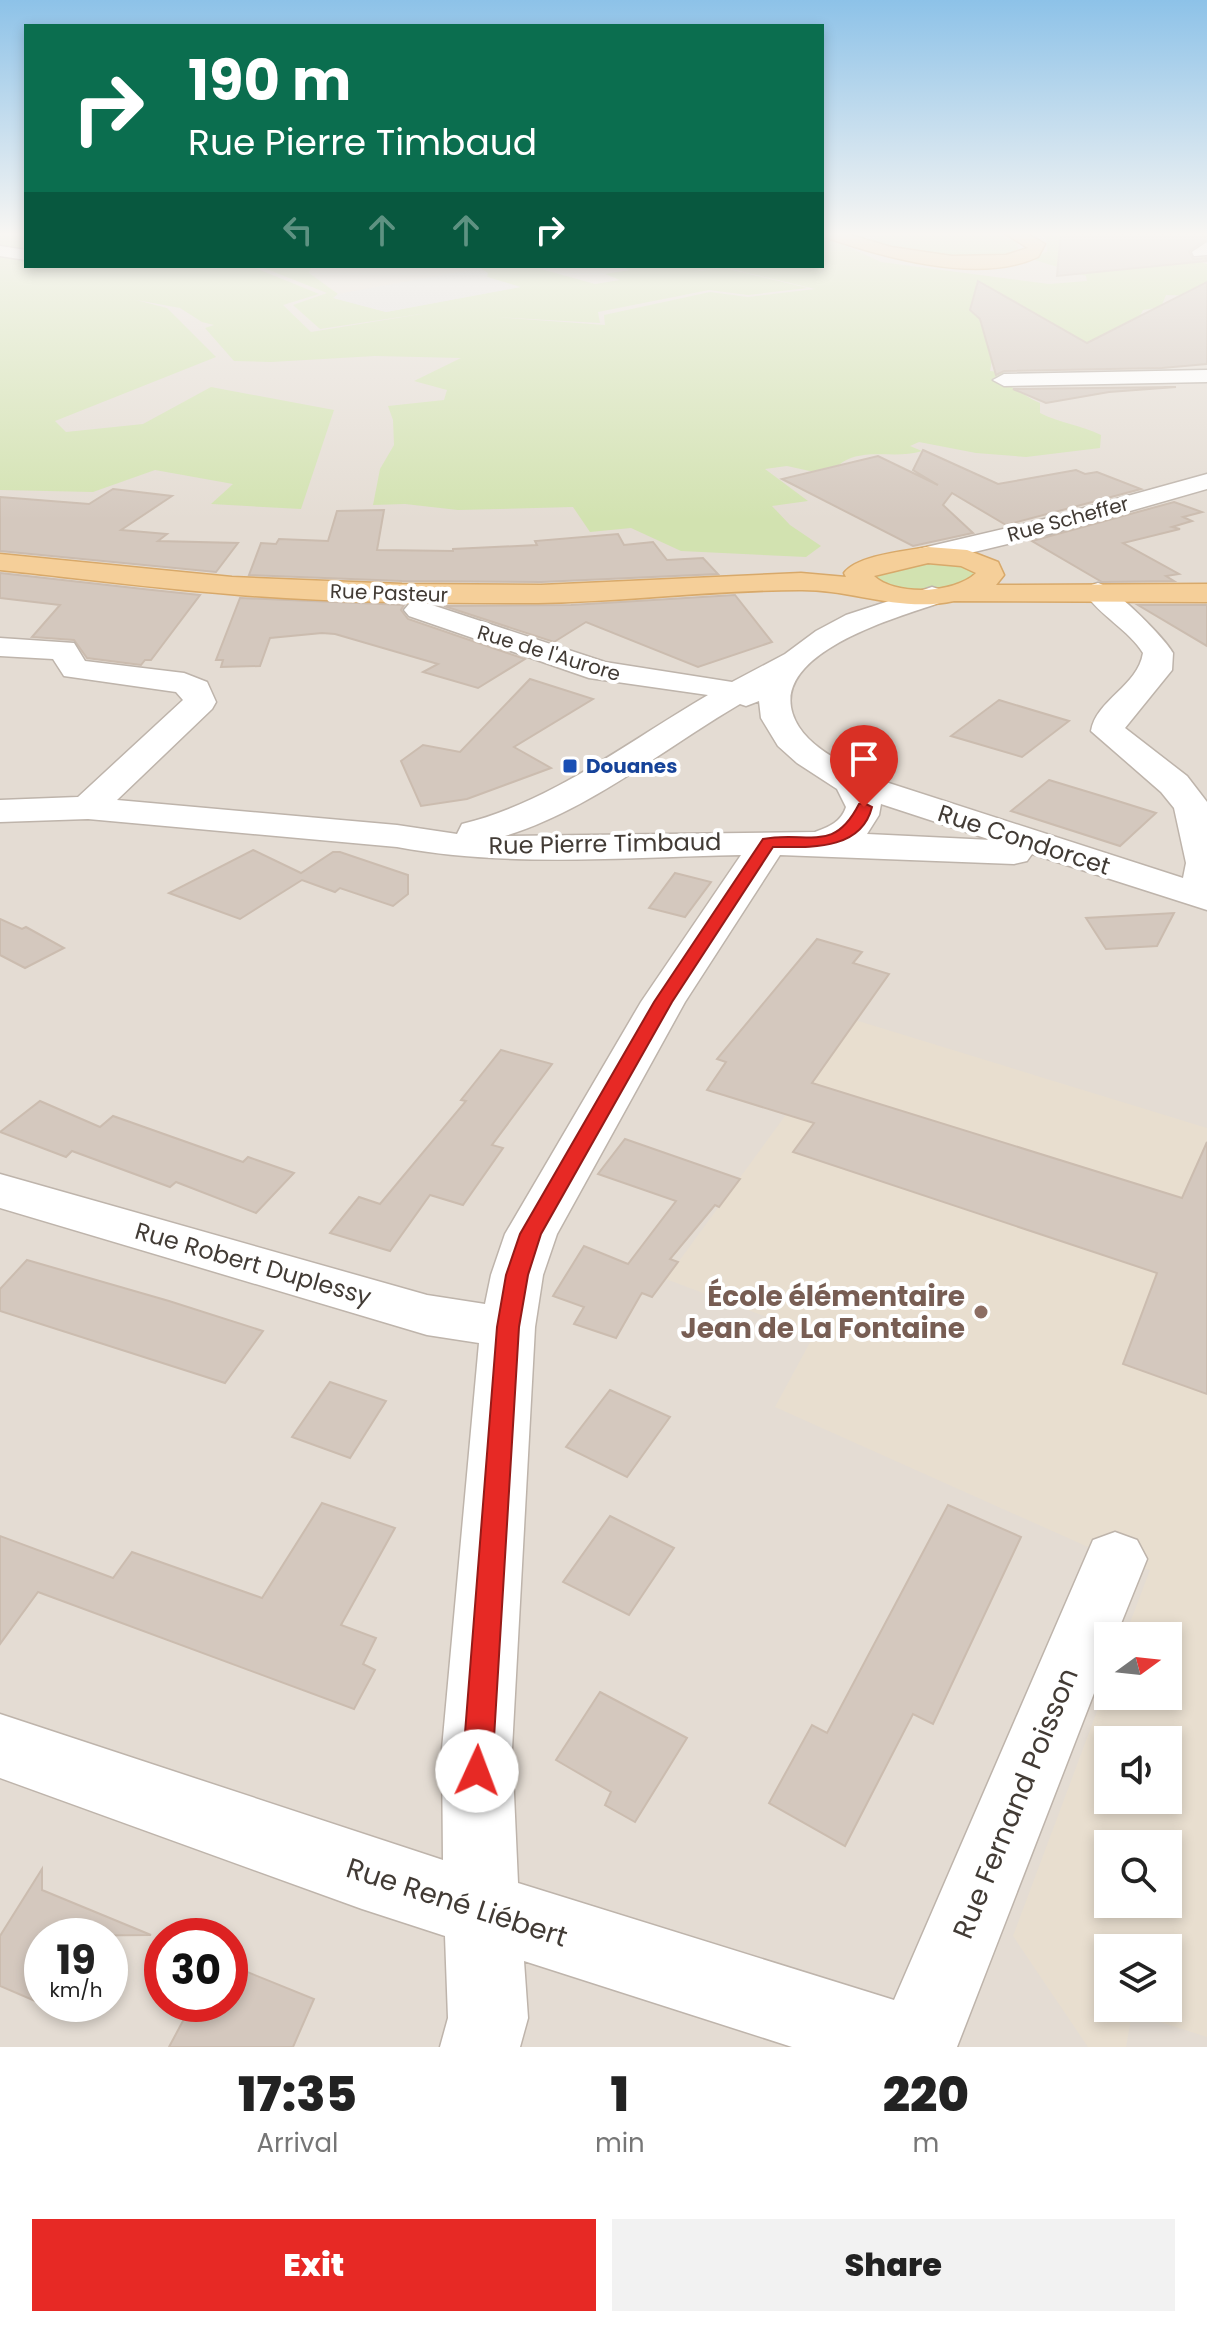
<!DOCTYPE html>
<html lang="en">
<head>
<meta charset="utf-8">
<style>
  :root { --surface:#fff; --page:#f2f2f2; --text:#222; --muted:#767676; --accent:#e72925 }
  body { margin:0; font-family:Poppins,sans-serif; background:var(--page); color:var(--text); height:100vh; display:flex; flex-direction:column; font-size:30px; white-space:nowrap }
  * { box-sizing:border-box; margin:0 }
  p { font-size:26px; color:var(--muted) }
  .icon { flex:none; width:44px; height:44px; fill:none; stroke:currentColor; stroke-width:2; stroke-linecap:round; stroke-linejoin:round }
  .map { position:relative; height:2047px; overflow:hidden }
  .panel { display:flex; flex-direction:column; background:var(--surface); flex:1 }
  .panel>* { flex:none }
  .banner { position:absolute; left:24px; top:24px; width:800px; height:244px; border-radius:0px; box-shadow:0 4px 12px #0003; background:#0b6e4f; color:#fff; overflow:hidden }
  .needle { width:52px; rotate:75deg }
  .fabs { position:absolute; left:1094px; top:1622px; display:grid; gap:16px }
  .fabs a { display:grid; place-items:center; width:88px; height:88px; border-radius:0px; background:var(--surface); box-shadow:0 4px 12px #0003; font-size:40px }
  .speed { position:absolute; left:24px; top:1918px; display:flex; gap:16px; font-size:40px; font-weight:700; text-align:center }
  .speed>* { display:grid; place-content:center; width:104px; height:104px; border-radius:50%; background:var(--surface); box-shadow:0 4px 12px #0003; line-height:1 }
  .speed small { font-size:20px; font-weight:400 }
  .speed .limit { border:12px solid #d22; background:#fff; color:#111 }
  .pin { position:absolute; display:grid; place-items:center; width:68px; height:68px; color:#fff; margin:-82px -34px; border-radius:50% 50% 50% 0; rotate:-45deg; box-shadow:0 0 8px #0007 }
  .pin .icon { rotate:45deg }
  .me { position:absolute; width:88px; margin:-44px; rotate:2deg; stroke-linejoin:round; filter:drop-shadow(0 0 6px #0008) }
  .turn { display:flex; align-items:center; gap:28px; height:168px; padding:0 32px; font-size:36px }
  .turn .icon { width:104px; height:104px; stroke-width:2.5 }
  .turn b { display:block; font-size:56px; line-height:68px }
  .lanes { display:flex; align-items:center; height:76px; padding:0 32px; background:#0003; justify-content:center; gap:40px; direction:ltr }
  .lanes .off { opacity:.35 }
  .eta { display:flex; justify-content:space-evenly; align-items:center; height:136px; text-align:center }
  .eta b { font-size:48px; font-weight:800; line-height:56px }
  .action { display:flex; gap:16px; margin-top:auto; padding:16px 32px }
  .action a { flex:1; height:92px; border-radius:0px; background:var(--accent); color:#fff; font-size:32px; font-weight:800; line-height:92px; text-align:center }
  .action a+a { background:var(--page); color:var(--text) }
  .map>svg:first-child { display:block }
  .residential { fill:#e4dcd3; fill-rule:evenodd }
  .education { fill:#e8decf; fill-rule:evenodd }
  .green { fill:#d2e2b0; fill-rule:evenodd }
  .parking { fill:#dedcd9 }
  .building { fill:#d4c8be; stroke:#cbbcaf; stroke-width:2 }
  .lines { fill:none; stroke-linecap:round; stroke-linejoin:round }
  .minor-casing { stroke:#beb4ab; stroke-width:3 }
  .major-casing { stroke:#d8a96a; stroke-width:3 }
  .minor { fill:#fff; fill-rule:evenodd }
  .major { fill:#f5cf99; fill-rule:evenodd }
  .route { fill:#e72925; stroke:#961b18; stroke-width:2 }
  .transit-dot { fill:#1a4fb4; stroke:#fff; stroke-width:3 }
  .education-dot { fill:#8d6e63; stroke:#fff; stroke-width:3 }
  .labels { text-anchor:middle; stroke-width:8; stroke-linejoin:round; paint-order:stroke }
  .far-street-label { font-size:20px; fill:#423b35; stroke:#fff }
  .far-transit-label { font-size:20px; font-weight:bold; fill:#164399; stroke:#fff; text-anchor:start }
  .street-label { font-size:24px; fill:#423b35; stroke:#fff }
  .near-education-label { font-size:28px; font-weight:bold; fill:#785e54; stroke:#fff; text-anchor:end }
  .near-street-label { font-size:28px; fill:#423b35; stroke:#fff }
</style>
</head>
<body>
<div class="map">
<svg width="1207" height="2047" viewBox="0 0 1207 2047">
  <rect width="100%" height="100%" fill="#f0ebe4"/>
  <path class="residential" d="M0,233H26V266H822V233H1207V2047H0ZM1108,1636H1168V1696H1108ZM1108,1740H1168V1800H1108ZM1108,1844H1168V1904H1108ZM42,1936H110V2004H42ZM162,1936H230V2004H162ZM1108,1948H1168V2008H1108Z"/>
  <path class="education" d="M855,1020L1207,1128V2037L1132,2013L1126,2047H1088L1013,1936L1108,1682V1696H1168V1636H1125L1150,1570L1115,1559L775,1407L814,1335L666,1279ZM1108,1740H1168V1800H1108ZM1108,1844H1168V1904H1108ZM1108,1948H1168V2008H1108Z"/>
  <g class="green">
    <path d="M892,233C926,233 990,225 1017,243L1018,249C979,271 906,252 865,241Z"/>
    <path d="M1026,233H1174L1181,257L1207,264V296L1166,295L1161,307L1143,310L1140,316L1194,337L992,360L990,371L1007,373L1001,383C1016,387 1025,397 1040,403V413C1060,423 1080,425 1101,435L1100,448L1026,457L976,453L919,442L910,446L922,451C892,461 856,443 833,471L851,480L787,466L765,469L808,501L772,506L790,525L821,546L806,557L681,551L631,528L590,532L573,507L458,510L405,504L373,505L380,469L394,445L393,420L388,406L444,400L447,390L414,381L461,358L375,356L271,362L234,361L205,328L214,325L202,322L180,308L136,300L167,308L216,357L55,421L66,432L143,424L211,387L334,410L301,509L211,504L233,484L155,470L93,492L0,490V234L26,237V266H197L214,269L250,266L319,294L283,305L311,332L427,313L320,329L293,305L327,293L259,266H312L309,273L338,294L334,298L386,312L519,287L487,277V273L477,266H530L595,284L620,280L605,274L630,270L619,266H822V235L881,262L1049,284L1087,281L1086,276L1035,260L1034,257L1047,252L1046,237ZM723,267L815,289L748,297L710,292L604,315L605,325L494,317L600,323L598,312L709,290L748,295L808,288L724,268L690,272Z"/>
    <polygon points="937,559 978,570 980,578 936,591 887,591 869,574"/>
  </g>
  <polygon class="parking" points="480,268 488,273 487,277 521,287 386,312 333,298 338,294"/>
  <g class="building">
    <polygon points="1061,233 1207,233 1207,239 1189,251 1193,259 1207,258 1207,261 1057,276"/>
    <polygon points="978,281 1087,343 1207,282 1207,364 1162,368 1004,371 996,375 980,319 970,310"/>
    <polygon points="1176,387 1109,392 1046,403 1013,389"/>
    <polygon points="923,450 998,484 1076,470 1085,474 1097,472 1141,489 1006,525 952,493 943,505 973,533 913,546 782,479 878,456 938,485 913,470"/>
    <polygon points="113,489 172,496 121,530 167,534 158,541 238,543 216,572 0,551 0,497 89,504"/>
    <polygon points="1174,502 1202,512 1183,517 1192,521 1172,527 1180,529 1123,543 1179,574 1166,576 1174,581 1102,582 1032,541"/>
    <polygon points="384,510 377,550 453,551 453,549 537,545 535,541 618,534 624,545 653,542 667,560 703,558 718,574 541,582 402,581 249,575 261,543 276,544 279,539 328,541 337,511"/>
    <polygon points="0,573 143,589 200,595 151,660 145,660 141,665 87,658 74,640 32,637 60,605 0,598"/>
    <polygon points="735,595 772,642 698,667 586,622 554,642 444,606 571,605"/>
    <polygon points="240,598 404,605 401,610 408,619 525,659 478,688 423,672 438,664 335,634 322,633 270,638 260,666 221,667 223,660 216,660"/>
    <polygon points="1138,605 1207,605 1207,646"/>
    <polygon points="530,679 593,699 514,747 551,768 467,799 421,806 401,761 423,745 460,752"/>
    <polygon points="999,700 1069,721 1022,757 951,736"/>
    <polygon points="1049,780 1105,797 1156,813 1120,846 1011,811"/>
    <polygon points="253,850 301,873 333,852 340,852 408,875 408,894 393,906 340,888 335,892 302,880 240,919 169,893"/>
    <polygon points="675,873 711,882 685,917 649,908"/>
    <polygon points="1174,913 1157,946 1106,949 1086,918"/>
    <polygon points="0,919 22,929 26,927 64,948 25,968 0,955"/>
    <polygon points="817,939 862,952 853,963 889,974 812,1083 1182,1198 1207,1142 1207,1394 1123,1364 1157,1273 793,1152 814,1123 707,1090 726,1062 717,1059"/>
    <polygon points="501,1050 552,1064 492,1145 503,1148 463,1205 430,1195 390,1251 330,1233 359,1197 380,1204 466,1101 461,1100"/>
    <polygon points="40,1101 100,1127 113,1116 243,1162 248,1157 294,1173 256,1213 176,1182 170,1187 72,1151 66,1157 0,1132"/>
    <polygon points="625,1139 740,1179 719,1207 715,1205 670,1259 678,1262 652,1297 642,1293 640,1296 616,1338 574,1324 584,1307 553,1296 584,1246 628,1264 676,1201 598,1174"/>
    <polygon points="27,1260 169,1301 263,1331 225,1383 0,1311 0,1289"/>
    <polygon points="330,1382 386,1401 350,1458 292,1437"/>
    <polygon points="610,1390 670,1417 627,1477 566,1447"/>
    <polygon points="322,1503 395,1528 341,1625 376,1638 363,1664 375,1670 354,1709 38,1592 0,1644 0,1536 113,1578 132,1552 262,1598"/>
    <polygon points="948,1505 1021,1537 933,1724 913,1714 845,1846 769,1803 812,1725 827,1733"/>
    <polygon points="610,1516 674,1548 629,1615 563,1582"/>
    <polygon points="600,1692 687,1738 635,1822 605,1805 611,1792 556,1760"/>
    <polygon points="42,1869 42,1890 151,1935 42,1936 42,2004 0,1986 0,1936"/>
    <polygon points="230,1965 314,1999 293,2047 169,2047 192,2004 230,2004"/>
  </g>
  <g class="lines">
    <g class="minor-casing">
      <g id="minor">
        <polygon points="1207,242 1207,255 1194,256 1192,252"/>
        <polygon points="0,246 26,250 26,260 0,256"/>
        <polygon points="1207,370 1207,382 1004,386 993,380 1004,374"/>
        <polygon points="1207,474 1207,489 1053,533 928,563 918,561 914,555 918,549 1037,521"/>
        <path d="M1098,583C1114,587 1164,637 1173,653L1172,670L1125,728L1187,776L1207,802V910L1032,854L1027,861L1014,864L780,855L685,1002L557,1234L543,1275L535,1327L512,1749L518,1883L894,2000L1093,1540L1115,1532L1137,1540L1147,1559L1116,1636H1108V1657L957,2047H792L524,1961L528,2018L520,2047H440L448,2018L445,1936L362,1909L0,1778V1714L443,1860L442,1749L479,1343L427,1335L0,1208V1174L427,1295L485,1304L491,1275L505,1234L641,1002L741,855C628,857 509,868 397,847L88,819L0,822V800L78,797L183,700L176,692L64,676L53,659L0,656V638L74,643L85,661L184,673L207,682L216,702L212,709L117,800L397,825L457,834L462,824C552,802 629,741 708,695L589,678L409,616L404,610L409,604L419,601L429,604L605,662L732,682L785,654L816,631L846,615L932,587L942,590L946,596L942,602C899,617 754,656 799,727C813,749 842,762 864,775L1183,878L1186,863L1174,808L1161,792L1091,731C1096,700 1138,686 1143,653C1129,630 1100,616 1084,592L1088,586ZM759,701L761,718L778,746L797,763L837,789L846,807C841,822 829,827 815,832L505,836C588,811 665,748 740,704L746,706ZM881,804L991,840L867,834L879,815Z"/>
      </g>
    </g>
    <g class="major-casing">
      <g id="major">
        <path d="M822,233H844L891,247L952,256L1006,255L1028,248L1004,233H1026L1045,244L1038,257C977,285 882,257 822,236Z"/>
        <path d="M928,547L967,550L998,562L1004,575L996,585L1207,584V602L954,601C901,613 852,589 799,590C712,590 625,602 538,603C436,603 331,603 229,594C153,588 76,578 0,570V554L232,577L402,584L541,585L801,573L846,577L844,573C857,555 906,551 928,547ZM928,563L961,566L976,573C954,594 895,596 874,576Z"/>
      </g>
    </g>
    <use href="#minor" class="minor"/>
    <use href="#major" class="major"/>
  </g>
  <linearGradient id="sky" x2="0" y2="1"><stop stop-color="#8dc2e8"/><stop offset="0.45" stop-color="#f8f6f3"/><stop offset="1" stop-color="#f8f6f3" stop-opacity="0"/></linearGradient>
  <rect width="1207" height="520" fill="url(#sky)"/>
  <path class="route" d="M864,803L872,807C861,851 810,847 773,847L672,1002L541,1234L528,1275L519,1327L492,1771L487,1781L477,1785L467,1781L462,1771L497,1327L506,1275L520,1234L654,1002L763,839C807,830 833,855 859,804Z"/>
  <rect class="transit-dot" x="562" y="758" width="16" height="16" rx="4"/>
  <circle class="education-dot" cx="981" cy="1312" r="8"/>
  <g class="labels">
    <g class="far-street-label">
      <text transform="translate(1068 519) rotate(-15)" y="7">Rue Scheffer</text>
      <text transform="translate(389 593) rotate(2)" y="7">Rue Pasteur</text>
      <text transform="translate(549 653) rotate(17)" y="7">Rue de l'Aurore</text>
    </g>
    <g class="far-transit-label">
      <text x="586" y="773">Douanes</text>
    </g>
    <g class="street-label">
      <text transform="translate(1024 840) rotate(18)" y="8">Rue Condorcet</text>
      <text transform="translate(605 844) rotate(-1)" y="8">Rue Pierre Timbaud</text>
      <text transform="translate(253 1264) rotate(16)" y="8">Rue Robert Duplessy</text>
    </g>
    <g class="near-education-label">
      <text x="965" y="1306">École élémentaire<tspan x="965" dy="32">Jean de La Fontaine</tspan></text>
    </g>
    <g class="near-street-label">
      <text transform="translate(1015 1803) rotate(-68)" y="10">Rue Fernand Poisson</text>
      <text transform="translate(457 1902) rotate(18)" y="10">Rue René Liébert</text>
    </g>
  </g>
</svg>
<div class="fabs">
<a><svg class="needle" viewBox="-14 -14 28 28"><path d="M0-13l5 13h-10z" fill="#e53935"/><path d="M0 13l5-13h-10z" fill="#767676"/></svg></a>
<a><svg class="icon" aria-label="sound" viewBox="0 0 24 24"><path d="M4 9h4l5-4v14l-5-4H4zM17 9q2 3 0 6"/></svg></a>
<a><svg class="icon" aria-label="search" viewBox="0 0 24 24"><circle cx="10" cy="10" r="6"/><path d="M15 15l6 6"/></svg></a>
<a><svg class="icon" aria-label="layers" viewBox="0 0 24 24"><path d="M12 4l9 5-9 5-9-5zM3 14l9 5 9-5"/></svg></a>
</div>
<div class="speed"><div>19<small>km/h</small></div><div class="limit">30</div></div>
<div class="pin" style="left:864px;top:807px;background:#d93025"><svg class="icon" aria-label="arrive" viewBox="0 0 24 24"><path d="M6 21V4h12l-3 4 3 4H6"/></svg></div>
<svg class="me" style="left:477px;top:1771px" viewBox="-20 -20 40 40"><circle r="19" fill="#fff"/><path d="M0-13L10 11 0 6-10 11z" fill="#e72925"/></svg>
<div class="banner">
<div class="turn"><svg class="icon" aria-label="right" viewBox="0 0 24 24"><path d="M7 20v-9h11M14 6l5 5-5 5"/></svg><div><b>190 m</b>Rue Pierre Timbaud</div></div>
<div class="lanes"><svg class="icon off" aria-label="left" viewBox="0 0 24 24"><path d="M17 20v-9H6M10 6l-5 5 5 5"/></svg><svg class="icon off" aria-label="ahead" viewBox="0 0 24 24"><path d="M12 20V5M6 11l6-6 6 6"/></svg><svg class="icon off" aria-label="ahead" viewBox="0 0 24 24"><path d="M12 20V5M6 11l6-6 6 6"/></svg><svg class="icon" aria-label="right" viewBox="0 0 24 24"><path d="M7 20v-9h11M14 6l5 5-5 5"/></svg></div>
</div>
</div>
<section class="panel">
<div class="eta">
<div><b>17:35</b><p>Arrival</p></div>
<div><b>1</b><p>min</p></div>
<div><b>220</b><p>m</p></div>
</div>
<div class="action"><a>Exit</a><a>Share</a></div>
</section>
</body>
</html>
